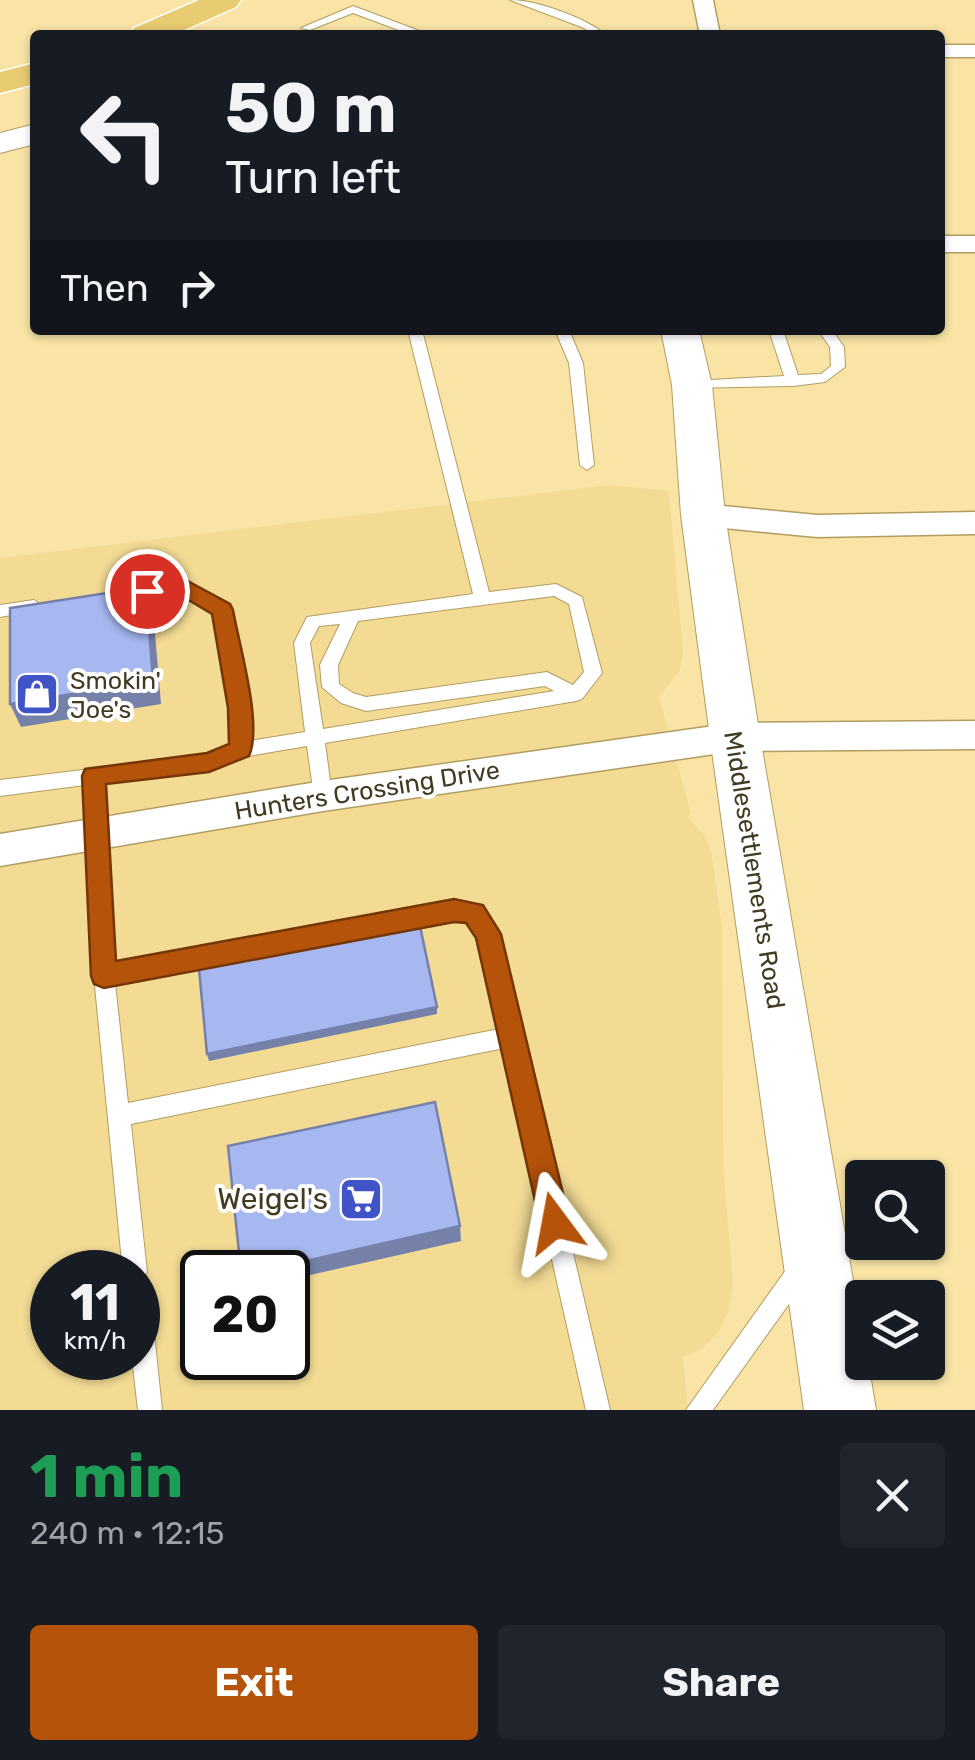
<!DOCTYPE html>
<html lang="en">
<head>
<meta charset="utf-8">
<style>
  :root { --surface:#171b24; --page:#20242c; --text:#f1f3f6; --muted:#9ea1a6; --accent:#b45309 }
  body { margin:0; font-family:Rubik,sans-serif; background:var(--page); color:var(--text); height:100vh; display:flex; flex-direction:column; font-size:38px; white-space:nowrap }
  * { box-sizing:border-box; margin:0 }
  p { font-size:32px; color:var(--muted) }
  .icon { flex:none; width:55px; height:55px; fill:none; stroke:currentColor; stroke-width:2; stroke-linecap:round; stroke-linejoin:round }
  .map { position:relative; height:1410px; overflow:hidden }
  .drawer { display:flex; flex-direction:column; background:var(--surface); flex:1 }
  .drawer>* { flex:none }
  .guide { position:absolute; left:30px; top:30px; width:915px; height:305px; border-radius:10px; box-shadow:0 2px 8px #0004; background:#171b24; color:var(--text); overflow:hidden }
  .buttons { position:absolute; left:845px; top:1160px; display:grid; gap:20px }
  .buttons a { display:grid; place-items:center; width:100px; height:100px; border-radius:10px; background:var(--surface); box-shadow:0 2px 8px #0004; font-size:50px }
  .speed { position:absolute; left:30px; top:1250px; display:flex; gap:20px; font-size:50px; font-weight:700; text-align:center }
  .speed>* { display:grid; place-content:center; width:130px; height:130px; border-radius:50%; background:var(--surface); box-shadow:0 2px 8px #0004; line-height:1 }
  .speed small { font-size:25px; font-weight:400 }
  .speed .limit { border:5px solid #111; border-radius:15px; background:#fff; color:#111 }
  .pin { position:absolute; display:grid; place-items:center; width:85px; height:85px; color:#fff; margin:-42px; border:5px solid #fff; border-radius:50%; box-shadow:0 2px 10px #0007 }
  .me { position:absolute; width:110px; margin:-55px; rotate:347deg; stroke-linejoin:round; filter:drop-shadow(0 0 8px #0008) }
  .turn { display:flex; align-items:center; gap:35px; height:210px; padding:0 30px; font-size:45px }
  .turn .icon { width:130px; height:130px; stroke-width:2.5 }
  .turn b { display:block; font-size:70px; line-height:85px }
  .then { display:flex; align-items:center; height:95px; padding:0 30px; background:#0003; gap:20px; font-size:38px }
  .round { display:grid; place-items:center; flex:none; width:105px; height:105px; border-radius:10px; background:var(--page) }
  .overview { display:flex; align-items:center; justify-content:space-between; height:170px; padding:0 30px }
  h1 { font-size:60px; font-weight:700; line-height:75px; color:#1e9e55 }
  .cta { display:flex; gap:20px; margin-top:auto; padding:20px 30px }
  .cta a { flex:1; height:115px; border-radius:10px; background:var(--accent); color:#fff; font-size:40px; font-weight:700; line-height:115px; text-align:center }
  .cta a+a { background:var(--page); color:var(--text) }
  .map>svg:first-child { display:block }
  .built { fill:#f3db94; fill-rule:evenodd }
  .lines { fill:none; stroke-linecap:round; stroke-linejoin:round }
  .lane-casing { stroke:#b29d61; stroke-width:2 }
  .street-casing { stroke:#b29d61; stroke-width:3 }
  .secondary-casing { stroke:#b29d61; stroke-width:2 }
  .highway-casing { stroke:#fff; stroke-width:3 }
  .lane { fill:#fff; fill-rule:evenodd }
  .street { fill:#fff; fill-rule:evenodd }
  .secondary { fill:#fff; fill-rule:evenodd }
  .highway { fill:#e9cb72; fill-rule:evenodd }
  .shaded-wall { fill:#7581a9 }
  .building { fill:#a7b8f1; stroke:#7581a9; stroke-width:2.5 }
  .route { fill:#b45309; stroke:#753606; stroke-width:2.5 }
  .labels { text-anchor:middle; stroke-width:8; stroke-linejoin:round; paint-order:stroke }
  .poi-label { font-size:25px; fill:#433b21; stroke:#fff; text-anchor:start }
  .street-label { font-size:25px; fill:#433b21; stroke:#fff }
  .near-poi-label { font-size:30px; fill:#433b21; stroke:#fff; text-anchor:end }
</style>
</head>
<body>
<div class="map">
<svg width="975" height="1410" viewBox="0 0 975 1410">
  <rect width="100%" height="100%" fill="#f9e4a6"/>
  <path class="built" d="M610,485L669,491L683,653L680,670L659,697L691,813L688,818L703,833L711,850L722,927L723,1162L733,1285L729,1310L718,1333L701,1349L683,1357L688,1410H0V558ZM52,1272H138V1358H52ZM202,1272H288V1358H202Z"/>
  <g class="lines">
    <g class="lane-casing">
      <g id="lane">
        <path d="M510,0C537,0 586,18 606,35H594L584,28Z"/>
        <polygon points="353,6 425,33 426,35 412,35 353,13 310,30 301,28"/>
        <path d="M408,330H422L489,592L556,584L582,597L602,673L582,699L576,701L325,743L332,796L330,801L323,804L316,801L314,796L307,746L242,757L209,769L103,782L114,965L454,901L481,907L498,934L610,1410H586L504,1048L131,1124L147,1272L140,1282L146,1285L150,1293L162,1410H138L132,1358H138V1272H123L94,976L85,785L0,796V780L208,755L231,746L230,708L214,612L181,592L124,600L116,594L118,590L183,580L228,605L248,708L249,741L305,732L294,643L307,617L473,594ZM554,596L569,604L584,672L573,685L547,672L366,697L353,693L339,684L338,665L358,621ZM340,624L320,665L322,687L341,703L366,711L545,686L554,691L323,729L310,643L319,626ZM454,919L468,921L479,937L499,1029L128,1103L115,983Z"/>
        <polygon points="555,330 569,330 583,363 594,465 587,470 580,465 569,363"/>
        <polygon points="769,330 783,330 798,375 821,374 831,366 830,347 818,330 832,330 844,347 845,367 825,382 793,386 687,388 687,382 692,381 784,376"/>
        <polygon points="34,600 42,606 40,610 0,617 0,605"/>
        <polygon points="801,1256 809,1260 813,1268 809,1276 713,1410 686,1410 793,1260"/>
      </g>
    </g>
    <g class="street-casing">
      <g id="street">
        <polygon points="693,0 713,0 720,35 700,35"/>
        <rect x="940" y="45" width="35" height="12"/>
        <rect x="940" y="236" width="35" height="16"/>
        <polygon points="703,504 817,515 975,512 975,534 817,537 703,526 692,523 688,515 692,507"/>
        <polygon points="975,721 975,749 735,751 323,811 0,866 0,834 323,781 735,723"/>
      </g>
    </g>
    <g class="secondary-casing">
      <g id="secondary">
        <polygon points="35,124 35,144 0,153 0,133"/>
        <polygon points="661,330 699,330 712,385 725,515 760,737 862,1333 862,1362 868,1362 876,1410 804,1410 710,737 681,515 672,385"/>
      </g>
    </g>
    <g class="highway-casing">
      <g id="highway">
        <polygon points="199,0 241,0 236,7 173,35 130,35 134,28"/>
        <polygon points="35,63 35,84 0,93 0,72"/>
      </g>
    </g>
    <use href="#lane" class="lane"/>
    <use href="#street" class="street"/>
    <use href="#secondary" class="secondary"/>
    <use href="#highway" class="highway"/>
  </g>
  <g class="shaded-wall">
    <polygon points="146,587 153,611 161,704 21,727 10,704"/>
    <polygon points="437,1007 437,1014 209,1061 207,1054"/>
    <polygon points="460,1226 461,1241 288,1280 288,1272 257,1272"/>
  </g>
  <g class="building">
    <polygon points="146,587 153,681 10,704 10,608"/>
    <polygon points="420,926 437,1007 207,1054 199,969"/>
    <polygon points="435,1102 460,1226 257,1272 241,1272 228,1146"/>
  </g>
  <path class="route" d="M184,579L230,604L233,610C239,645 263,724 249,756L209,772L106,784L116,961L454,899L483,905L501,934L570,1223L566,1234L555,1238L545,1234L540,1223L476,938L466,923L454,922L104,988L94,984L91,976L82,776L85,769L207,753L229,744L228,708L212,614L180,595L147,599L136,591L147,583Z"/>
  <defs>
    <g id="shop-square" transform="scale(2.25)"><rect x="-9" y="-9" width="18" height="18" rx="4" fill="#4154c7" stroke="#fff"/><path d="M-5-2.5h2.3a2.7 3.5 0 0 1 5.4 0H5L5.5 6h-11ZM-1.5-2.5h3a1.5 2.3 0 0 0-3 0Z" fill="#fff"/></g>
    <g id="supermarket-square" transform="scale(2.25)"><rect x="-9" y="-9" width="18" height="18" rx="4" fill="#4154c7" stroke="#fff"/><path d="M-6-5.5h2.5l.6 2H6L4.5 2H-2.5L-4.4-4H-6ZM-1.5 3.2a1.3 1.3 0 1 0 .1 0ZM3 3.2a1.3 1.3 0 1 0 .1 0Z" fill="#fff"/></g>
  </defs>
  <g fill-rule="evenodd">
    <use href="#shop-square" x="37" y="694"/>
    <use href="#supermarket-square" x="361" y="1199"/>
  </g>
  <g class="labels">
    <g class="poi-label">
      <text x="70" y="689">Smokin'<tspan x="70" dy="29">Joe's</tspan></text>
    </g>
    <g class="street-label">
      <text transform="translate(367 790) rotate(-9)" y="9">Hunters Crossing Drive</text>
      <text transform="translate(755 870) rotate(81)" y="9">Middlesettlements Road</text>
    </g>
    <g class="near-poi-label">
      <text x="328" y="1209">Weigel's</text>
    </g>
  </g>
</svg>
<div class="buttons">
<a><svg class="icon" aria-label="search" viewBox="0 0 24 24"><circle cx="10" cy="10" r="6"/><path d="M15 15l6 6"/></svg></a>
<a><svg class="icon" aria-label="layers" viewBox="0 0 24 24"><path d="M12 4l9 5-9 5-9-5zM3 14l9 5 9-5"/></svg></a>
</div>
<div class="speed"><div>11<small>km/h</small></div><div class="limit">20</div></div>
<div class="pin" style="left:147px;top:591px;background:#d93025"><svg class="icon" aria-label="arrive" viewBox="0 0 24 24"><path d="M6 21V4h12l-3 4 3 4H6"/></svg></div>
<svg class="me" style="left:555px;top:1223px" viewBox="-20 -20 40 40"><path d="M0-17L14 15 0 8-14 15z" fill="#b45309" stroke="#fff" stroke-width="4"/></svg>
<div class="guide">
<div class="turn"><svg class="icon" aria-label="left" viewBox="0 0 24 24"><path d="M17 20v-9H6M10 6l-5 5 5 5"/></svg><div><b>50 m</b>Turn left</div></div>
<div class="then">Then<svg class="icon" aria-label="right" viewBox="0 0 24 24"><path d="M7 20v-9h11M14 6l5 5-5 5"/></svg></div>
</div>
</div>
<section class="drawer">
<div class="overview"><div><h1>1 min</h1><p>240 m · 12:15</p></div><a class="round"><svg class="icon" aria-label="close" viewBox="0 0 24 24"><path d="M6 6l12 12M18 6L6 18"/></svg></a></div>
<div class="cta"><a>Exit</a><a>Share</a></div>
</section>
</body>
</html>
